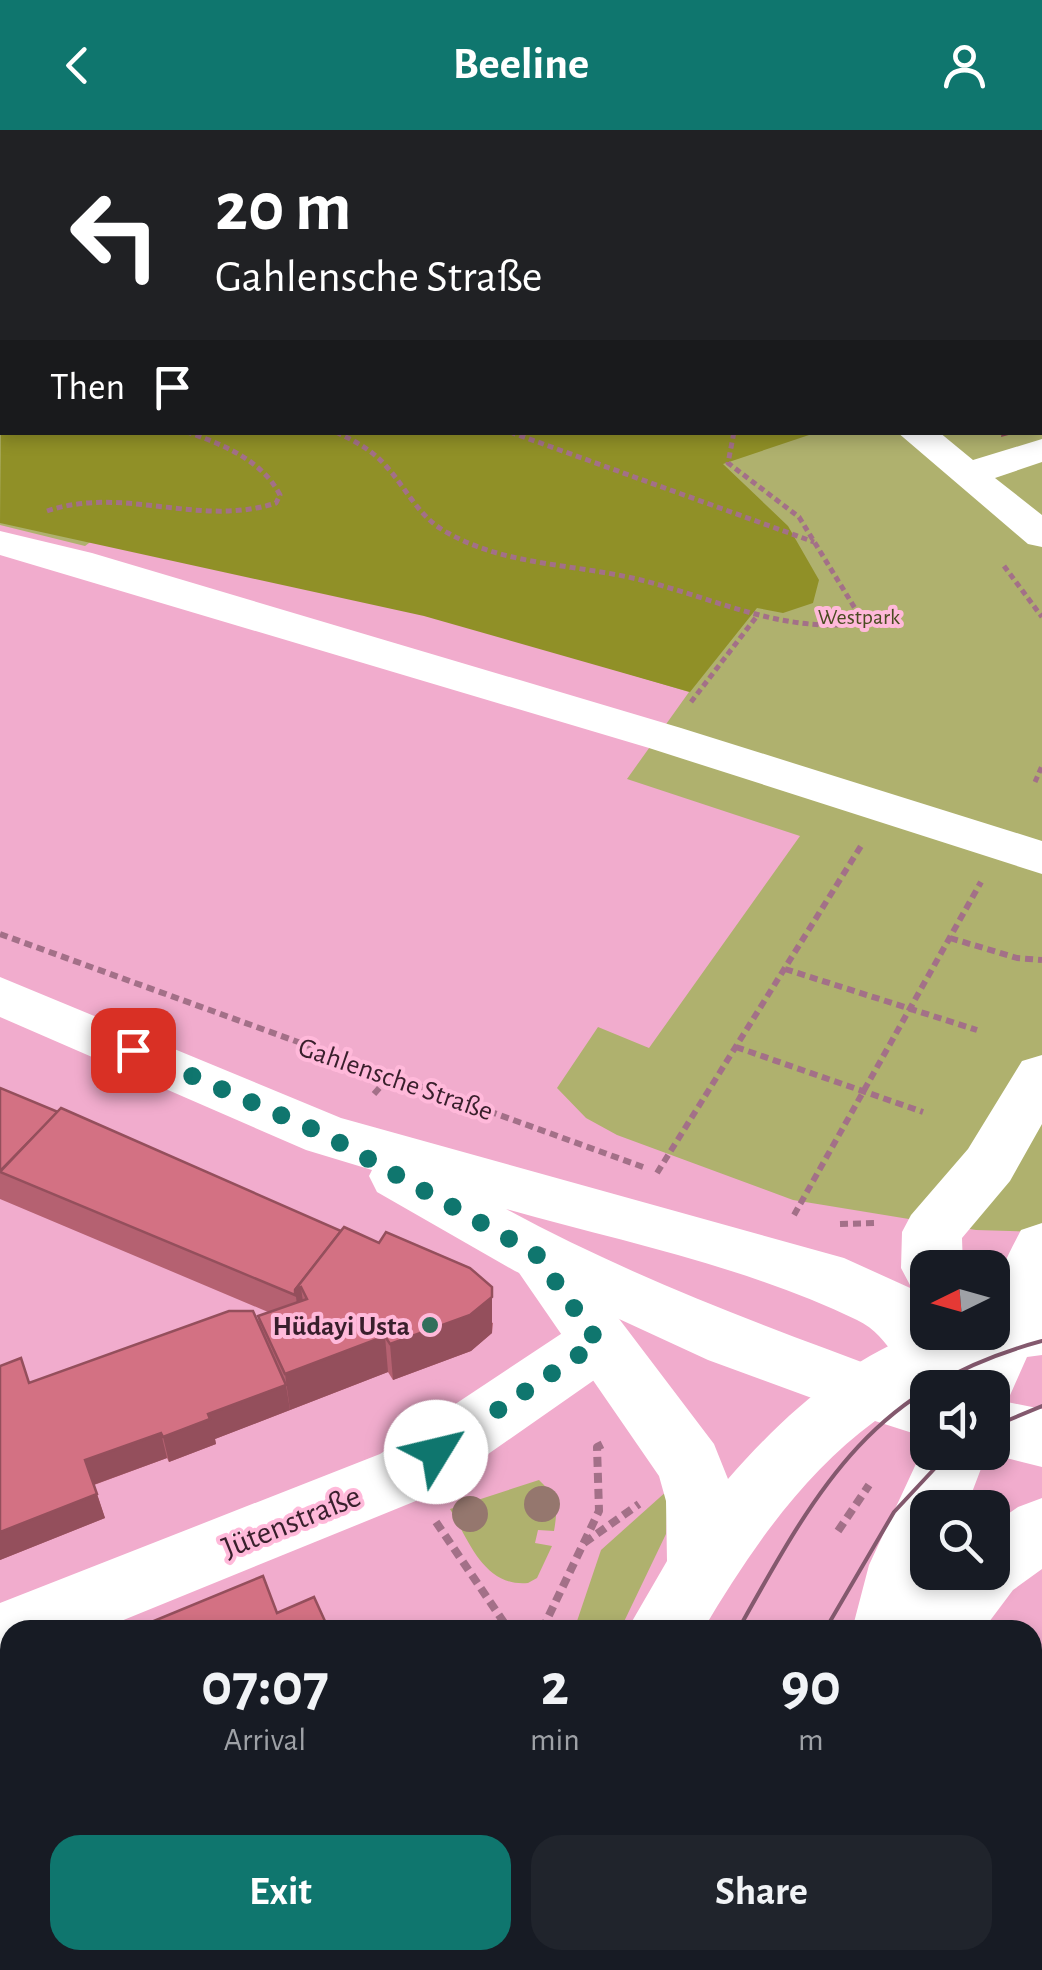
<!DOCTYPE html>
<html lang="en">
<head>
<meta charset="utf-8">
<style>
  :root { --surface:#171b24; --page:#20242c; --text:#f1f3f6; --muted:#9ea1a6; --accent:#0f766e }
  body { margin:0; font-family:"Alegreya Sans",sans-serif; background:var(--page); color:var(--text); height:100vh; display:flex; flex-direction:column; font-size:38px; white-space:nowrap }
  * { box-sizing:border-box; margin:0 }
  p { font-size:32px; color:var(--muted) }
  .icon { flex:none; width:55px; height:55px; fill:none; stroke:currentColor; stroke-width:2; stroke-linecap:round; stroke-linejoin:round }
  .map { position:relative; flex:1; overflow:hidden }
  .details { position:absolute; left:0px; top:1490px; width:1042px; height:350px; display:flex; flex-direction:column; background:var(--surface); border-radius:30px 30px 0 0; box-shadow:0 5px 15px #0003 }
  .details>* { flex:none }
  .guide { position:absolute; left:0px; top:0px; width:1042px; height:305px; box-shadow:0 5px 15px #0003; background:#202124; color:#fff; overflow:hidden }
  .needle { width:65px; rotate:265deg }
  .controls { position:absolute; left:910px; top:1120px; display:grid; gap:20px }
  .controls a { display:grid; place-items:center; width:100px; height:100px; border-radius:20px; background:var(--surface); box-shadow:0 5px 15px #0003; font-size:50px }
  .pin { position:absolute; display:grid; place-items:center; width:85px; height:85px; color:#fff; margin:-42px; border-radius:20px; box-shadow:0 5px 15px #0006 }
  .me { position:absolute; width:110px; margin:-55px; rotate:54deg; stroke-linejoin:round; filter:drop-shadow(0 0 8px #0008) }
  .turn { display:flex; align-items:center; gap:35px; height:210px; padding:0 50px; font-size:45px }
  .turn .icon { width:130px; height:130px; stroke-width:2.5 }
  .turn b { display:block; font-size:70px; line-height:85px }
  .then { display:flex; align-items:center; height:95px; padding:0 50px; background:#0003; gap:20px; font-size:38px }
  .eta { display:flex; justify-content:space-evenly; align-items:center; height:170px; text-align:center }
  .eta b { font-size:60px; font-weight:700; line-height:70px }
  .primary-button { display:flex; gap:20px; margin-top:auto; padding:20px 50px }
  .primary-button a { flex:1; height:115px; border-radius:30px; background:var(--accent); color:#fff; font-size:40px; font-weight:700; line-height:115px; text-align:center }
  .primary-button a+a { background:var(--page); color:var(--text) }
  header { display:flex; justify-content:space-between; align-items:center; height:130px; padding:0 50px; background:var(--accent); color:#fff; font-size:45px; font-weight:700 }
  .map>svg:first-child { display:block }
  .green { fill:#afb16e }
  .forest { fill:#909027 }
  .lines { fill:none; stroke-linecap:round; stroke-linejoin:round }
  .path-far3 { stroke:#a37088; stroke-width:4; stroke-dasharray:5 2.5; stroke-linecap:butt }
  .path-far2 { stroke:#a37088; stroke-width:5; stroke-dasharray:6 4; stroke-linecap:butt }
  .path-far1 { stroke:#a37088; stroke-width:6; stroke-dasharray:8 5; stroke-linecap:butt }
  .path { stroke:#a37088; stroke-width:8; stroke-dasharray:10 6; stroke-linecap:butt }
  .minor { fill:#fff; fill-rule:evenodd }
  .major { fill:#fff; fill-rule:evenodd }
  .tram { stroke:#84596e; stroke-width:4 }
  .tree { fill:#95776e }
  .wall { fill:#b56171 }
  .shaded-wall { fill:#944f5c }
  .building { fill:#d37183; stroke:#944f5c; stroke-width:2.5 }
  .route { stroke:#0f766e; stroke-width:18; stroke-dasharray:0 32.4 }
  .poi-dot { fill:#326f5b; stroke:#ffb9da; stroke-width:4 }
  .labels { text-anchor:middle; stroke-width:8; stroke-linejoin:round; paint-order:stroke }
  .far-park-label { font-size:22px; fill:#4a4b21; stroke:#ffb9da }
  .street-label { font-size:28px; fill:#391f2c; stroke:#ffb9da }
  .poi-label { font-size:28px; font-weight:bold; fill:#391f2c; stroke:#ffb9da; text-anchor:end }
  .near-street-label { font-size:32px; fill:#391f2c; stroke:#ffb9da }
</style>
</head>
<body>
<header><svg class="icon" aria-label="back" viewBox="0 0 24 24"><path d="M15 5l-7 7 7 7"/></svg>Beeline<svg class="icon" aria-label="person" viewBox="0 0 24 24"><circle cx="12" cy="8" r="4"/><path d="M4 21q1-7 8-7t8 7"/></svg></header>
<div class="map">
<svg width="1042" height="1840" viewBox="0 0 1042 1840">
  <rect width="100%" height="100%" fill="#f1accd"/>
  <g class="green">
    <polygon points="0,0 1042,0 1042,19 1040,2 2,2 2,302 1040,302 1042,133 1042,1102 976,1100 793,1070 617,1005 586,988 557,958 598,897 649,918 800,706 627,649 689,562 226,424 105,401 85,416 0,395"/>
    <path d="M539,1350C558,1368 558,1377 554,1401L538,1400L535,1413L552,1416L537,1448L528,1453C484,1457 469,1411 450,1379Z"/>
    <polygon points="668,1360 666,1404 620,1500 574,1500 601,1420"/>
    <polygon points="10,1576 10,1830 89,1830 92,1840 0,1840 0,1580"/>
  </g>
  <polygon class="forest" points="2,177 2,302 815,303 723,334 788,396 819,450 813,473 783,483 757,478 690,562 424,486 0,393"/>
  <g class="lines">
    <polyline class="path-far3" points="483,2 488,0"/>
    <g class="path-far2">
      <path d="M336,302C355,311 372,320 386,336C407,359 419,388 448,403C506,436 577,434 641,450C717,469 783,504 864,493L799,387L728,333L734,302"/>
      <polyline points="510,302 814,412"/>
      <path d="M47,381C124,355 199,398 276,373L280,365C262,330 222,314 187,302"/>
      <polyline points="1004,436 1042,487"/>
      <polyline points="691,572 757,486"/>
      <polyline points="1035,652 1042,636"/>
    </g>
    <g class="path-far1">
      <polyline points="0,804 643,1037"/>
      <polyline points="950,808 1017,828 1042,830"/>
      <polyline points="785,839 977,900"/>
      <polyline points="736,917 923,982"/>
      <polyline points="374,964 388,948"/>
      <polyline points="657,1043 861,716"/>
      <polyline points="794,1085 981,752"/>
      <polyline points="840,1094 877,1093"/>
    </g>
    <g class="path">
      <polyline points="436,1392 509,1500"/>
      <polyline points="838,1401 869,1355"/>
      <polyline points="584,1413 639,1374"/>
      <polyline points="542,1500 599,1381 597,1317 605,1313"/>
      <polyline points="124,1830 127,1840"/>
      <polyline points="439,1840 442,1830"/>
    </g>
    <g class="minor">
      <polygon points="119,0 149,0 150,2 120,2"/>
      <rect x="0" y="54" width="2" height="18"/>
      <polygon points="0,98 2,99 2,121 0,120"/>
      <polygon points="1040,102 1042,103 1042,123 1040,122"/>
      <polygon points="897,302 939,302 973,330 1042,309 1042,332 995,348 1042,385 1042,417 1028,414"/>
      <polygon points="0,401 92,423 681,598 1042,711 1042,744 649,618 0,425"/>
      <path d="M0,847L341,988L844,1128L919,1162L928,1173V1202H951L963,1224L953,1243C896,1263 900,1210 857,1190C748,1137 623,1112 506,1079C629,1146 761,1195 892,1243L901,1262L892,1281L869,1289L708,1230L515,1141L377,1062L369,1046L372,1040L306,1020L0,887Z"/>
      <polygon points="1042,925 1042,994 1010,1051 962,1108 963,1138 928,1138 928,1161 910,1155 901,1138 902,1102 911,1085 968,1019 1022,931"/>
      <path d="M1042,1093V1191L1027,1222L1005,1230L983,1222L973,1204L992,1202C992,1157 1000,1140 1021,1100Z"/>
      <polygon points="598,1187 620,1194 630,1213 620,1232 428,1366 99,1500 10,1500 10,1531 0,1527 0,1473 380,1324 576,1194"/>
    </g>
    <g class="major">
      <path d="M536,1100L557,1107L714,1314L728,1349C783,1286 847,1228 928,1199V1202H992V1180L1042,1173V1225L1027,1227L1007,1272L1042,1279V1337L987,1323L966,1378H928V1442H937L935,1451L942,1442H992V1395L1018,1377L1042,1368V1439L1013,1460L983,1500H852L869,1435L928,1308V1322H992V1258H949L956,1243L934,1254L943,1258H928V1308L875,1291C802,1344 748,1424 703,1500H627L667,1431L666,1371L659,1346L506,1124L515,1107Z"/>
      <polygon points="533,1830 613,1830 612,1840 530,1840"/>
      <polygon points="720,1830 801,1830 797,1840 715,1840"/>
    </g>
    <g class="tram">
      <polyline points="992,1297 1042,1276"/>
      <path d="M738,1500C819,1355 872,1257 1042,1211"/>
      <polyline points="825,1500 894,1382 950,1322"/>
      <polyline points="608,1840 610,1830"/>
      <polyline points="659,1840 663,1830"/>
    </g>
  </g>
  <g class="tree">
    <circle cx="542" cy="1374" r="18"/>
    <circle cx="470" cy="1384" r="18"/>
  </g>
  <g class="wall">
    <polygon points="1040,34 1042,34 1042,91 1040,90"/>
    <polygon points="0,958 493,1193 492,1203 471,1221 393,1250 388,1242 215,1309 216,1314 169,1332 167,1328 94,1355 105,1388 0,1430 0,1236 21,1228 29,1253 259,1195 258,1186 268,1182 0,1069"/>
    <polygon points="955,1830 1032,1830 1042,1840 954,1840"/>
  </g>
  <g class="shaded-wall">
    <polygon points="2,22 2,45 0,45 0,23"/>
    <rect x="1040" y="270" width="2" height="27"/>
    <polygon points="1002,302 1020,302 1001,307"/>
    <polygon points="301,1157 306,1194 300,1196 295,1160"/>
    <polygon points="492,1157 492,1203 471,1221 393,1250 390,1214"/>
    <polygon points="385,1206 388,1242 290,1280 285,1244"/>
    <polygon points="286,1255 290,1280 215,1309 216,1314 169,1332 163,1307 208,1284"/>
    <polygon points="161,1303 167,1328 93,1355 85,1330"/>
    <polygon points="97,1364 105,1388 0,1430 0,1402"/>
    <polygon points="202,1830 218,1830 204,1837"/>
    <polygon points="286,1830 330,1830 310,1840 264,1840"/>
  </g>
  <g class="building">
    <polygon points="0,0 124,0 127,2 2,2 2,22 0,23"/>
    <polygon points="1040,34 1042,34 1042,66 1040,65"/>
    <polygon points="1040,141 1042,142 1042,270 1040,270"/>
    <polygon points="0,958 58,982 0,1041"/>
    <polygon points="61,978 341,1101 295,1160 295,1165 0,1042"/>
    <polygon points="344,1097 379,1113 386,1102 470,1138 492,1157 492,1167 470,1185 390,1214 385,1206 285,1244 258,1186 307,1169 301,1157 295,1160"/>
    <polygon points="229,1181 253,1181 286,1255 208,1284 210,1289 163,1307 161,1303 85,1330 97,1364 0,1402 0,1236 21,1228 29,1253"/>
    <polygon points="263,1446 277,1483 314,1467 329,1500 132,1500"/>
    <polygon points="1042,1565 1042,1744 1032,1742 1032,1572"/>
    <polygon points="1032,1742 1042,1744 1042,1840 962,1840 963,1830 1032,1830"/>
    <polygon points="210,1830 251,1830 255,1840 214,1840"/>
    <polygon points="252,1830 286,1830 264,1840 256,1840"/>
  </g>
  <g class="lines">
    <polyline class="route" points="133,920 326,1005 536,1124 598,1212 436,1322"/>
  </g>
  <circle class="poi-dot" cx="430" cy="1195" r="10"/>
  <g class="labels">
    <g class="far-park-label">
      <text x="859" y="494">Westpark</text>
    </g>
    <g class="street-label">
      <text transform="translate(396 948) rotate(19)" y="10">Gahlensche Straße</text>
    </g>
    <g class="poi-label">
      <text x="410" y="1205">Hüdayi Usta</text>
    </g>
    <g class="near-street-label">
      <text transform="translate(291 1391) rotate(-22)" y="11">Jütenstraße</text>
    </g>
  </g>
</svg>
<div class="controls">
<a><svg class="needle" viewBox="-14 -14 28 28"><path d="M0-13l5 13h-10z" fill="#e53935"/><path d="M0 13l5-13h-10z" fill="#9ea1a6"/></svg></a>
<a><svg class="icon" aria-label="sound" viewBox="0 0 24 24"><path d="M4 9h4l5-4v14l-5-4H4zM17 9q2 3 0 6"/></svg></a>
<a><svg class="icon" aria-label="search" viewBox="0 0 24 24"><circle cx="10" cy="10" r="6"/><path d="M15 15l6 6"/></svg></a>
</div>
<div class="pin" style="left:133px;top:920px;background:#d93025"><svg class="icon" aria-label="arrive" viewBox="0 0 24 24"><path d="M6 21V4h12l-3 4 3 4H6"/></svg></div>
<svg class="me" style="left:436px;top:1322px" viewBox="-20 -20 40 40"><circle r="19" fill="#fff"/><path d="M0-13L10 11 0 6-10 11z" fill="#0f766e"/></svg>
<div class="guide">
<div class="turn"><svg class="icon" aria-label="left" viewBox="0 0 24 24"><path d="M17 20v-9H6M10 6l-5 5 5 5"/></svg><div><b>20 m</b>Gahlensche Straße</div></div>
<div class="then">Then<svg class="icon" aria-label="arrive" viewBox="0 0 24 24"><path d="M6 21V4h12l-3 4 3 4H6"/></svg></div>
</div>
<section class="details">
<div class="eta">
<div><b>07:07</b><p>Arrival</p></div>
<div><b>2</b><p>min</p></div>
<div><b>90</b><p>m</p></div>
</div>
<div class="primary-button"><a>Exit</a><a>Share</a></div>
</section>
</div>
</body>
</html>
